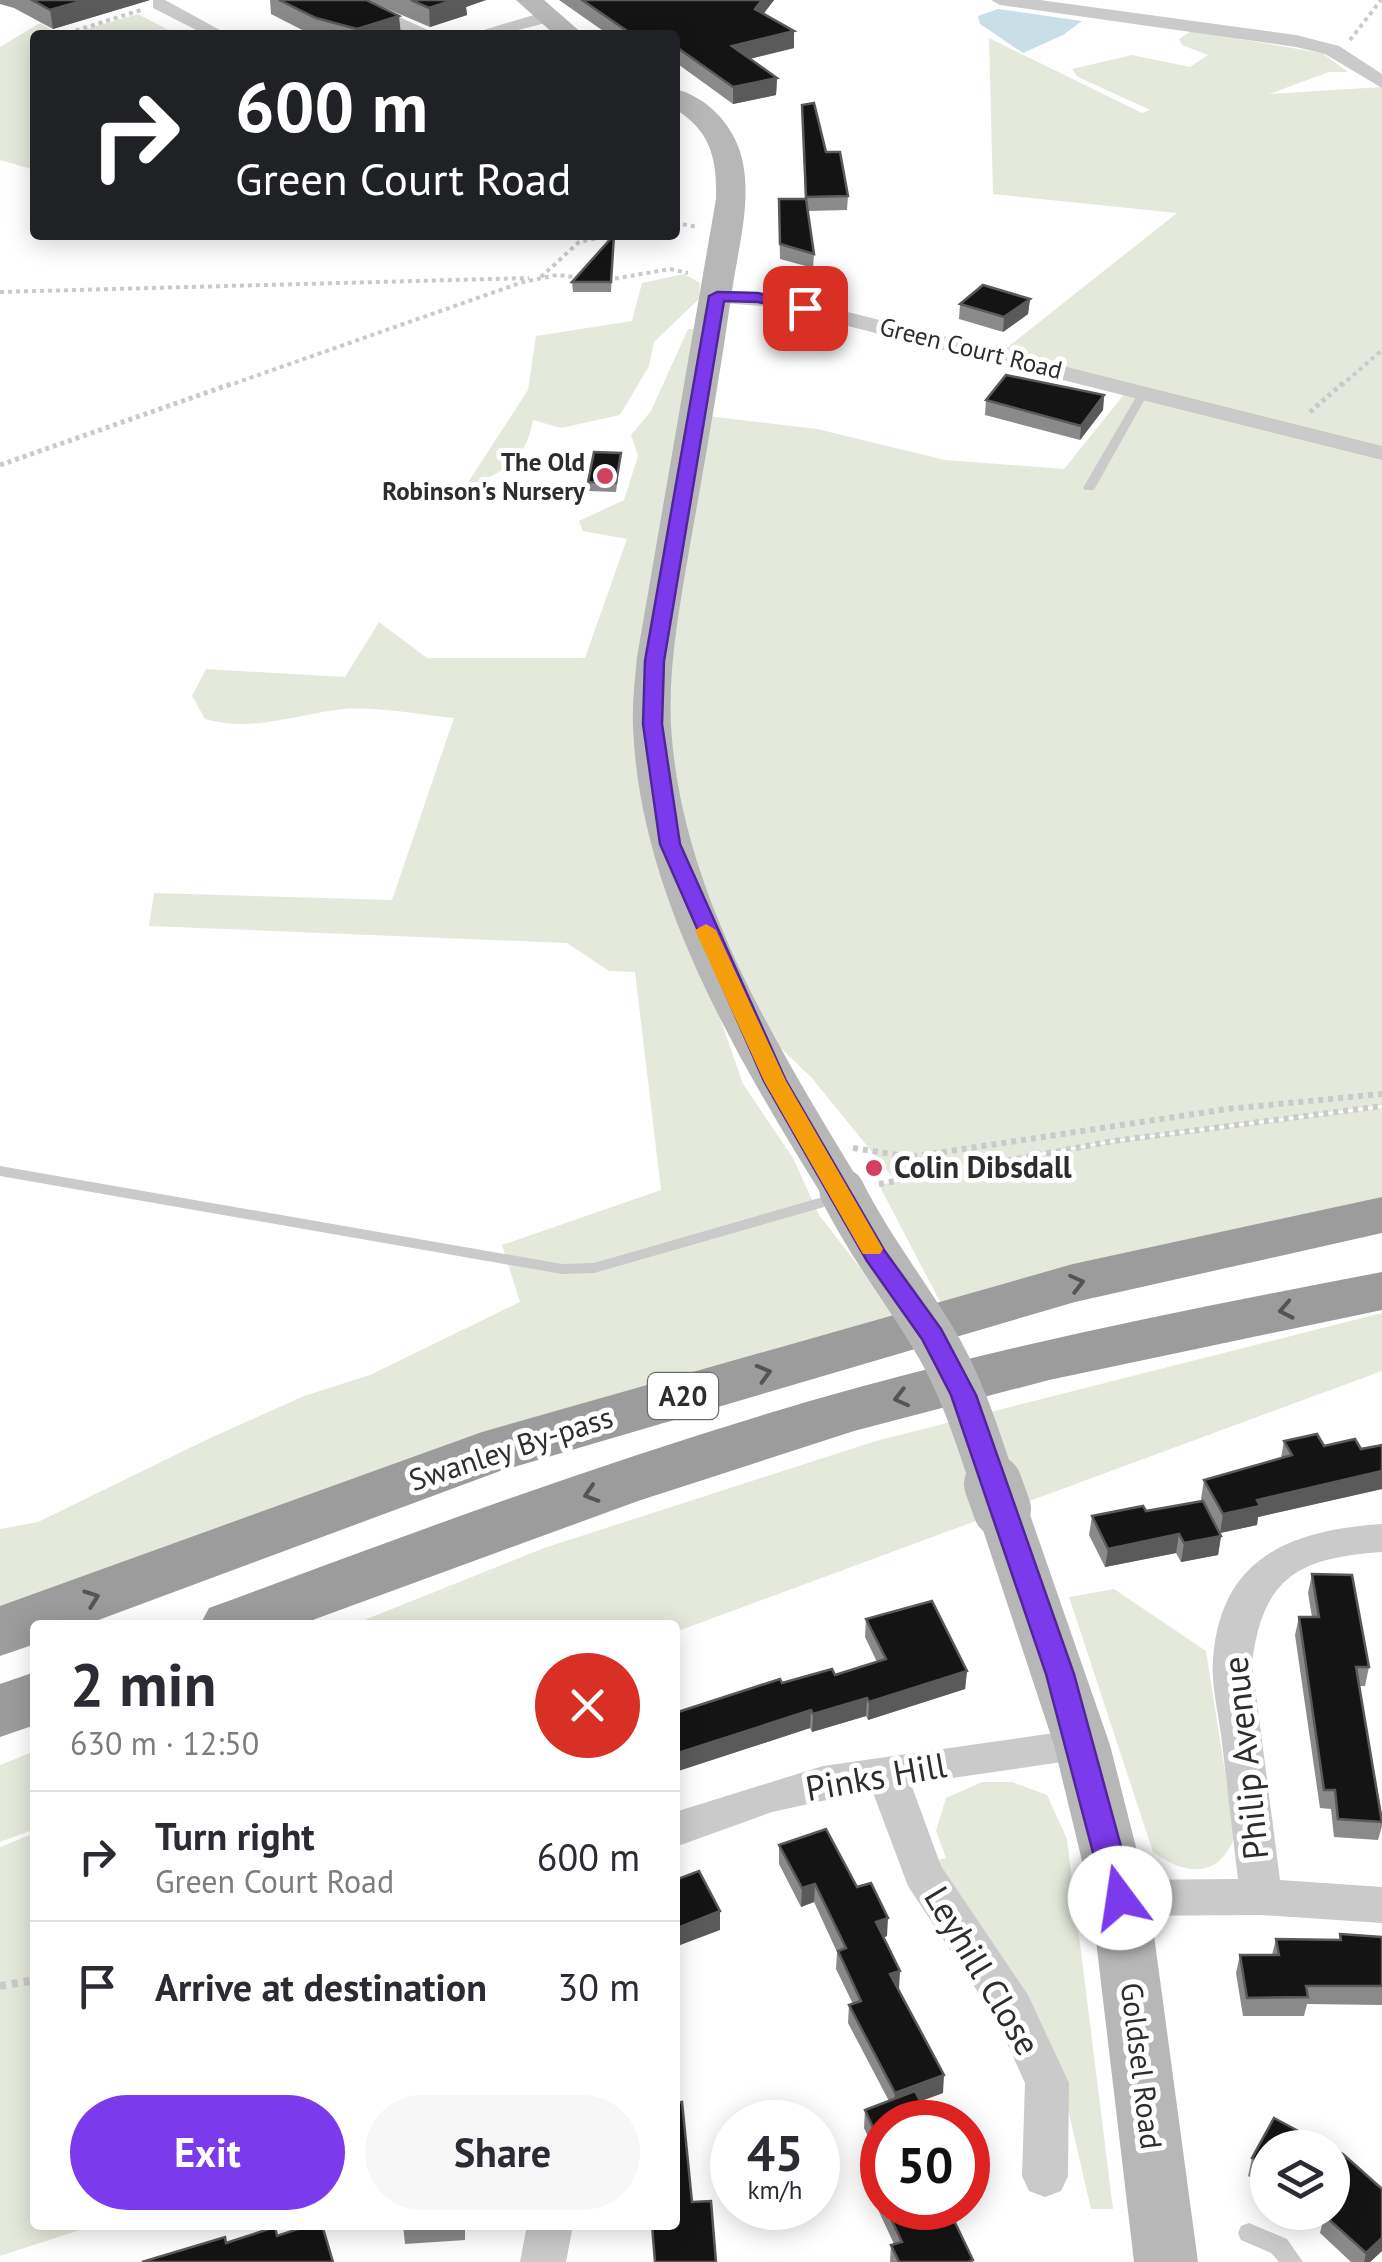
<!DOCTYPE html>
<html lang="en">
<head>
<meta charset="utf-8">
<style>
  :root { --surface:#fff; --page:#f7f7f7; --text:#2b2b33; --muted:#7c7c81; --line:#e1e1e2; --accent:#7c3aed }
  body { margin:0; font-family:"PT Sans",sans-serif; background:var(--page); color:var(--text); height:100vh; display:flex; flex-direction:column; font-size:38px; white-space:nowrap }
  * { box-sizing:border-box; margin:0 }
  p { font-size:32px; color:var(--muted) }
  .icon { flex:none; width:55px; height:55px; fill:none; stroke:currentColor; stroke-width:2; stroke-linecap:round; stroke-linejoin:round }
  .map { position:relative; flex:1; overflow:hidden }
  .panel { position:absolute; left:30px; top:1620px; width:650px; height:610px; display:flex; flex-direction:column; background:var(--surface); border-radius:10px; box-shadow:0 5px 25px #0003 }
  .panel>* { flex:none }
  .banner { position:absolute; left:30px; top:30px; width:650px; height:210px; border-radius:10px; box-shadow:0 5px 25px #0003; background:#202124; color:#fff; overflow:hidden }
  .tools { position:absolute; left:1250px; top:2130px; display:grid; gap:20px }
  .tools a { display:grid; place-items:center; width:100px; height:100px; border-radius:50%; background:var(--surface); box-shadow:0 5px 25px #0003; font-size:50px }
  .speed { position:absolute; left:710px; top:2100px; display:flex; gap:20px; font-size:50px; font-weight:700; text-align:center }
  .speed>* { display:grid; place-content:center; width:130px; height:130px; border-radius:50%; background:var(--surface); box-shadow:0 5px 25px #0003; line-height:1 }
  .speed small { font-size:25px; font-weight:400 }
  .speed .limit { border:15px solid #d22; background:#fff; color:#111 }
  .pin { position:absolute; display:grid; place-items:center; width:85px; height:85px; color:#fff; margin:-42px; border-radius:20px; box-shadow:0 5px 15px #0006 }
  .me { position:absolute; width:110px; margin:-55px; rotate:346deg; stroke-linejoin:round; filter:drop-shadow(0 0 8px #0008) }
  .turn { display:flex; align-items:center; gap:35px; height:210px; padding:0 40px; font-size:45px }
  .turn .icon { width:130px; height:130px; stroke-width:2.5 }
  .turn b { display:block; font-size:70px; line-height:85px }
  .round { display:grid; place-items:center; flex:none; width:105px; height:105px; border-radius:52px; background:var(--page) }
  .summary { display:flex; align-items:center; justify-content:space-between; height:170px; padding:0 40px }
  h1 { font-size:60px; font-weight:700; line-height:75px }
  .action { display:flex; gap:20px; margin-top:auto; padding:20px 40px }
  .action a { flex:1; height:115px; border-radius:60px; background:var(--accent); color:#fff; font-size:40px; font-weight:700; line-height:115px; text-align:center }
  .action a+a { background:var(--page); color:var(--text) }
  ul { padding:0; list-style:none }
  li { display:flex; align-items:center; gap:30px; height:130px; padding:0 40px; border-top:2px solid var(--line) }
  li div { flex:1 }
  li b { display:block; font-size:38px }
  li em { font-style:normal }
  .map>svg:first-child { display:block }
  .green { fill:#e4e9db }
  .water { fill:#c9dfe7 }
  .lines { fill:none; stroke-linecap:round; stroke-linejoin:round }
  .path-far3 { stroke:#cacaca; stroke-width:4; stroke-dasharray:4 4; stroke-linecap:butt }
  .path-far2 { stroke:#cacaca; stroke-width:5; stroke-dasharray:4 4; stroke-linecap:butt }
  .path-far1 { stroke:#cacaca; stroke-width:6; stroke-dasharray:5 5; stroke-linecap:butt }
  .path { stroke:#cacaca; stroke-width:8; stroke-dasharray:6 6; stroke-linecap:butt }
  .service { fill:#cacaca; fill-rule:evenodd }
  .minor { fill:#cacaca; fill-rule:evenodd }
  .secondary { fill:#b7b7b7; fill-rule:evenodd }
  .trunk { fill:#9c9c9c; fill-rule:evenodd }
  .secondary-bridge-far1 { stroke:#b7b7b7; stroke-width:45 }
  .secondary-bridge { stroke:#b7b7b7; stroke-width:58 }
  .wall { fill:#8a8a8a }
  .shaded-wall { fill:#5a5a5a }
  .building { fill:#141414; stroke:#5a5a5a; stroke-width:2.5 }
  .oneway { stroke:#545454 }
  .route { fill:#7c3aed; stroke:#51269a; stroke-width:2.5 }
  .slow { fill:#f59e0b }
  .poi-dot { fill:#d1415f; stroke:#fff; stroke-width:4 }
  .labels { text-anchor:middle; stroke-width:10; stroke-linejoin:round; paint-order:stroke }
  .far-street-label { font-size:25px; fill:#2d2d2d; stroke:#fff }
  .far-poi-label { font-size:25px; font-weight:bold; fill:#2d2d2d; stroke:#fff; text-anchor:end }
  .shield { fill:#fff; stroke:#6c6c6c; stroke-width:2.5 }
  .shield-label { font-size:28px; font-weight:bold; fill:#2d2d2d }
  .poi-label { font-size:30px; font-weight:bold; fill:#2d2d2d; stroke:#fff; text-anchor:start }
  .street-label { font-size:30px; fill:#2d2d2d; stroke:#fff }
  .near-street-label { font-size:35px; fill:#2d2d2d; stroke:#fff }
</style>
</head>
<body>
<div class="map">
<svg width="1382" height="2262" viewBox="0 0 1382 2262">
  <rect width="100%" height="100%" fill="#fff"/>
  <g class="green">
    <polygon points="138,14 178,35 66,35"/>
    <polygon points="40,23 60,35 35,35 35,170 0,160 0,47"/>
    <polygon points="1191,31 1322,53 1348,72 1329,72 1269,94 1382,87 1382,451 999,354 1177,213 993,194 989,38 1142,113 1150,110 1078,77 1072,69 1132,55 1190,67 1208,55 1182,45 1179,39"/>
    <path d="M684,274L700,283L699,299L654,342L649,366L620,415L561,428L533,420C526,462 502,473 465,487L528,390L536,336L632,321L642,283Z"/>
    <path d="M688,329H698L653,661L719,1015L743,1084L793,1158L819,1215L907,1328L0,1630V1529L38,1522L206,1440L304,1396L370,1375L520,1302L502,1245L661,1190L635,972L609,971L567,943L149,926L154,893L392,900L454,718C417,715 373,705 336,710C291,716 251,732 205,719L192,696L206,669L345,677L379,622L427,658H585L627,539L583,531L579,521L624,500L638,456L631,435L651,411Z"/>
    <polygon points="1130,387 1382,453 1382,1105 1114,1140 894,1179 811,1077 744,1013 701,915 656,724 700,415 817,429 945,460 1064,469"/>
    <polygon points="1382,1108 1382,1214 950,1321 879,1185 1115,1142"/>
    <polygon points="1382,1313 1382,1371 675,1632 675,1625 352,1625 544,1548 876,1441"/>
    <path d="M1114,1589L1206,1651L1235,1835C1220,1879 1186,1876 1153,1852L1069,1597Z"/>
    <polygon points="35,1751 35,1829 0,1842 0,1765"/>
    <polygon points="982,1782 1012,1782 1047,1795 1067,1839 1113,2209 1091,2209 1057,2062 933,1861 946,1858 936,1831 946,1798"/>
    <polygon points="35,1833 35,2225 95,2225 0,2256 0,1847"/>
  </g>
  <polygon class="water" points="998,9 1082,21 1063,35 1023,53 980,24 978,16"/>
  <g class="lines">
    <g class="path-far3">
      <polyline points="68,33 141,10"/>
      <polyline points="1350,40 1381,0"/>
      <polyline points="675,223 698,227"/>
      <polyline points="541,277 579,242 612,235"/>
      <polyline points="607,280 670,269 688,273"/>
      <polyline points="0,292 529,278"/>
      <polyline points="227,386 523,282 557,275 585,278"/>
      <polyline points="1341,386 1382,350"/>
    </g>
    <g class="path-far2">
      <polyline points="1310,412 1343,383"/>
      <polyline points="0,465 234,383"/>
    </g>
    <g class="path-far1">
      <polyline points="853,1148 911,1157 1227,1109 1382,1094"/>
      <polyline points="879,1184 1114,1141 1382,1106"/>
    </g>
    <polyline class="path" points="0,1986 35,1980"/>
    <g class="service">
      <polygon points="1145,387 1150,390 1095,488 1093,490 1085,490 1083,488 1140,390"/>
      <polygon points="0,1166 562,1264 594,1263 840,1192 848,1197 845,1201 594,1273 562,1274 0,1176"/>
      <polygon points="1249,2223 1287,2239 1303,2262 1279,2262 1271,2253 1241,2240 1238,2233 1241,2226"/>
    </g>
    <g class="minor">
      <polygon points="153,0 165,0 229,35 206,35 153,8"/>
      <polygon points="991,0 1040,0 1296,35 1339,46 1382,74 1382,88 1325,54 1296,47 1000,5"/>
      <polygon points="373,5 430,31 432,35 408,35 366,15 364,11"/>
      <polygon points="547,11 556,17 554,21 498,35 467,35"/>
      <polygon points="717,290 772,293 1382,446 1382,460 772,307 709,302 706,297"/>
      <path d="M1382,1524V1552C1299,1558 1263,1576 1252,1663L1280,1880L1382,1887V1923L1261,1915L1120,1916L1105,1911L1099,1898L1105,1885L1120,1880L1238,1879C1232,1831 1227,1783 1221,1735C1218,1711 1211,1684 1213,1660C1220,1557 1291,1530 1382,1524Z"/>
      <polygon points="1082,1729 1096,1733 1102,1745 1096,1757 911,1784 941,1866 1028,1995 1069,2083 1068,2176 1061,2191 1045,2197 1029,2191 1022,2176 1025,2083 997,2021 908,1886 872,1790 772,1812 675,1847 675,1812 823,1766"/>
      <polygon points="527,2225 573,2225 566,2262 520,2262"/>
    </g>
    <g class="secondary">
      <polygon points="516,0 544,0 584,35 555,35"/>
      <path d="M675,89C709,97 737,129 743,163C751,205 738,249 732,291C720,376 705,461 690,545C680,604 668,666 671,726C681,895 780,1050 865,1191L858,1202L842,1206L826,1202C739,1061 639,896 633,726C632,703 635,680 637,657L716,199C717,159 711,131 675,109Z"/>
      <polygon points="1002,1490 1020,1495 1028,1509 1110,1745 1149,1898 1198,2262 1134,2262 1091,1898 1054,1745 976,1509 984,1495"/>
    </g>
    <g class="trunk">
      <polygon points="1382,1197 1382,1233 1075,1302 500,1471 85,1625 35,1625 35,1644 0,1656 0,1606 482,1432 1073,1264"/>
      <path d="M1382,1272V1310L1049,1380L854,1431L638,1501L299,1625H200L209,1608C423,1529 636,1449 856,1388C1029,1340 1206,1306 1382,1272Z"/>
      <polygon points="35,1672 35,1725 0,1737 0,1684"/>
    </g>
    <path class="secondary-bridge-far1" d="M842,1191C868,1243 902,1287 932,1336C961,1383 977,1435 994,1486"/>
    <polyline class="secondary-bridge" points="993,1484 1002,1509"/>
  </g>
  <g class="wall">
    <polygon points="0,0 150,0 53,29 14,8 0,4"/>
    <polygon points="270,0 486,0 466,7 467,15 430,27 371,2 401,35 312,35 271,14"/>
    <polygon points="559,0 774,0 764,13 794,48 750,59 777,78 776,95 733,104 675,62 675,35 609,35"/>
    <polygon points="802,105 848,196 847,210 808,211 814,254 813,268 780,259 779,214 805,199"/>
    <polygon points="614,235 611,292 573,292 572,282"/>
    <polygon points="1030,299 1028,314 1003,332 959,319 960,304"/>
    <polygon points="1104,395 1103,410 1080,440 985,415 986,400"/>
    <polygon points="621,453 616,492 589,491 588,482"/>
    <polygon points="1284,1441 1361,1449 1382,1445 1382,1489 1258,1517 1257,1525 1220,1533 1221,1536 1218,1555 1181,1562 1176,1553 1105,1567 1089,1535 1092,1516 1146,1511 1202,1501 1201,1499 1204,1480 1281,1458"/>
    <polygon points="1312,1574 1369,1667 1365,1686 1359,1686 1382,1815 1382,1826 1378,1840 1334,1837 1331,1809 1320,1808 1295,1635 1299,1617 1312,1617 1308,1593"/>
    <polygon points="866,1619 967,1671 965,1689 868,1720 866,1716 812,1732 810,1728 675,1772 675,1713 782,1683 835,1675 877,1662 865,1637"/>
    <polygon points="779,1845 857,1887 887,1936 883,1938 898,1989 943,2093 920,2101 882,2122 882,2208 948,2208 973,2262 890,2262 891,2245 894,2244 868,2188 869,2171 882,2166 864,2128 865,2110 889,2101 848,2023 849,2005 853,2004 836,1969 837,1952 814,1902 801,1907 779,1864"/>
    <polygon points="1340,1934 1382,1937 1382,2005 1307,2004 1304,2016 1243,2016 1236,1973 1240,1955 1272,1955 1276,1939 1339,1940"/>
    <polygon points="1268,2148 1268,2186 1248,2176 1252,2158"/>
    <polygon points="1332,2149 1382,2251 1370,2262 1351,2262 1320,2233 1324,2216 1317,2212 1332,2212"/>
    <polygon points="403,2225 465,2225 465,2240 405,2244"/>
  </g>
  <g class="shaded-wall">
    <polygon points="85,0 150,0 53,29 50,10"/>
    <polygon points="453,0 486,0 466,7 467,15 430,27 429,8"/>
    <polygon points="762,0 774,0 755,25 755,9"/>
    <polygon points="399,16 401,35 358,35 357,29"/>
    <polygon points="794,31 794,48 732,63 732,46"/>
    <polygon points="777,78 776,95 733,104 733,87"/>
    <polygon points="1030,299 1028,314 1003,332 1004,317"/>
    <polygon points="1104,395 1103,410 1080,440 1081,426"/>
    <polygon points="1382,1471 1382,1489 1258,1517 1257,1525 1220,1533 1223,1514 1257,1500"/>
    <polygon points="1179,1534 1176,1553 1105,1567 1108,1549"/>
    <polygon points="1221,1536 1218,1555 1181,1562 1184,1543"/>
    <polygon points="967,1671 965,1689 868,1720 869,1702"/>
    <polygon points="867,1698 866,1716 812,1732 813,1714"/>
    <polygon points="811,1710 810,1728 675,1772 675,1754"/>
    <polygon points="815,1884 814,1902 801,1907 802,1888"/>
    <polygon points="720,1911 720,1930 675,1947 675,1929"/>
    <polygon points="888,1918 887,1936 874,1941 876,1922"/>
    <polygon points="900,1971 899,1989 890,1974"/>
    <polygon points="944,2075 943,2093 894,2111 895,2093"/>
    <polygon points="1382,2238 1382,2251 1370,2262 1364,2262 1366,2253"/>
  </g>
  <g class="building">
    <polygon points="32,0 85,0 50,10"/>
    <polygon points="279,0 366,0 399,16 357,29 316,18"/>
    <polygon points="411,0 453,0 429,8"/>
    <polygon points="582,0 762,0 755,9 794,31 732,46 777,78 733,87 675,46 675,35 633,35"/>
    <polygon points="814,103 826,152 840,152 848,196 806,197 802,105"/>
    <polygon points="779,199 806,199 814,254 780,244"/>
    <polygon points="614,235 611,282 572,282"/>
    <polygon points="983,285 1030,299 1004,317 960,304"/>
    <polygon points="1006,375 1104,395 1081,426 986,400"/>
    <polygon points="594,452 621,453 616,483 588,482"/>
    <polygon points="1317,1434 1324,1446 1355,1439 1361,1449 1382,1445 1382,1471 1257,1500 1260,1506 1223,1514 1204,1480 1292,1455 1284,1441"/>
    <polygon points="1203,1501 1221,1536 1184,1543 1179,1534 1108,1549 1092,1516 1143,1506 1146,1511"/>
    <polygon points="1312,1574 1352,1575 1369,1667 1356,1667 1382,1822 1338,1819 1335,1790 1324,1790 1299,1617 1319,1617"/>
    <polygon points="932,1601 967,1671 869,1702 867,1698 813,1714 811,1710 675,1754 675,1713 780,1679 782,1683 832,1669 835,1675 886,1659 866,1619"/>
    <polygon points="826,1829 857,1887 871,1883 888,1918 876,1922 900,1971 890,1974 944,2075 895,2093 849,2005 861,2001 838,1951 846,1948 815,1884 802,1888 779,1845"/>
    <polygon points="699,1871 720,1911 675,1929 675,1880"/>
    <polygon points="1340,1934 1382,1937 1382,1986 1306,1986 1308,1997 1247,1998 1240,1955 1279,1955 1276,1939 1341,1940"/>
    <polygon points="915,2091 931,2122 882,2122 882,2147 865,2110"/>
    <polygon points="682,2102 692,2202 711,2201 716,2262 655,2262 652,2225 675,2225 675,2103"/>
    <polygon points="1274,2118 1330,2148 1268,2148 1268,2166 1252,2158"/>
    <polygon points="1332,2149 1343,2154 1382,2189 1382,2238 1366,2253 1324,2215 1327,2212 1332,2212 1332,2208 1337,2203 1332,2200"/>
    <polygon points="882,2166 882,2200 869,2171"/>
    <polygon points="886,2208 948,2208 973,2260 968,2262 899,2262 891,2245 902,2242"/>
    <polygon points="310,2225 322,2225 333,2262 142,2262 225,2237 226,2243 275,2227 277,2236"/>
  </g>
  <defs><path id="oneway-chevron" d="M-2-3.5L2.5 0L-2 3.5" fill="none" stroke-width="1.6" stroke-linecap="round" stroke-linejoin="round" transform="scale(2.5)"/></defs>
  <g class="oneway">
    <use href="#oneway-chevron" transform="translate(1077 1283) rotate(-14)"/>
    <use href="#oneway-chevron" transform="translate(1286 1310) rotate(169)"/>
    <use href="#oneway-chevron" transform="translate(764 1373) rotate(-16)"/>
    <use href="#oneway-chevron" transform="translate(901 1398) rotate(166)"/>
    <use href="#oneway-chevron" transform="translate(591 1494) rotate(162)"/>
    <use href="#oneway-chevron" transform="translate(92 1598) rotate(-20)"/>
  </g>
  <polygon class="route" points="717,292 758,293 813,308 805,312 758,302 724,301 664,661 662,724 680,844 786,1081 884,1250 941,1329 976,1395 1074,1674 1135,1898 1130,1907 1120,1911 1110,1907 1105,1898 1046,1674 951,1395 922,1339 867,1261 764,1081 660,844 643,724 645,661 709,296"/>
  <polygon class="slow" points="706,924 716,930 786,1081 883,1249 880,1254 863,1254 764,1081 695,930"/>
  <g class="poi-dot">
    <circle cx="605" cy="476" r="10"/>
    <circle cx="874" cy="1168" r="10"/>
  </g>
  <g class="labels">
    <g class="far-street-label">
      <text transform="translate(971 348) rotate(14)" y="9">Green Court Road</text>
    </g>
    <g class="far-poi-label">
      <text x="585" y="471">The Old<tspan x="585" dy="29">Robinson's Nursery</tspan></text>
    </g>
    <rect class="shield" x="648" y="1373" width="70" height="46" rx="8"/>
    <g class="shield-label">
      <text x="683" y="1406">A20</text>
    </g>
    <g class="poi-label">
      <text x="894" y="1178">Colin Dibsdall</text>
    </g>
    <g class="street-label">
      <text transform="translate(511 1449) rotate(-18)" y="10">Swanley By-pass</text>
      <text transform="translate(1141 2066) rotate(83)" y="10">Goldsel Road</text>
    </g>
    <g class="near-street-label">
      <text transform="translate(1246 1758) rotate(-96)" y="12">Philip Avenue</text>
      <text transform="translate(876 1777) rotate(-10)" y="12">Pinks Hill</text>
      <text transform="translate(982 1971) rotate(59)" y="12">Leyhill Close</text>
    </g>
  </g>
</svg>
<div class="tools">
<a><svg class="icon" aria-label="layers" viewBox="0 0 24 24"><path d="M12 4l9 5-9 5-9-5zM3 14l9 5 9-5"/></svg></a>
</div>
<div class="speed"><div>45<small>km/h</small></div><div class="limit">50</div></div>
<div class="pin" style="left:805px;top:308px;background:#d93025"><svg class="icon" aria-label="arrive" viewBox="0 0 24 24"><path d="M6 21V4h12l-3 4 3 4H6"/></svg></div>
<svg class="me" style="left:1120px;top:1898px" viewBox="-20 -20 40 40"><circle r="19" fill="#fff"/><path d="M0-13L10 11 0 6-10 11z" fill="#7c3aed"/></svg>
<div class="banner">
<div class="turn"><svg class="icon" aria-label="right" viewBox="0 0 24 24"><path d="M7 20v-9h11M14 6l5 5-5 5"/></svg><div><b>600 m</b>Green Court Road</div></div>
</div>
<section class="panel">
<div class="summary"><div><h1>2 min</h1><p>630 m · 12:50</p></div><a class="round" style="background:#d93025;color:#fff"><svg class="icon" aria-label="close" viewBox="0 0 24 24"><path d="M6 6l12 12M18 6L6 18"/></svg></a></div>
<ul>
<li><svg class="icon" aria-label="right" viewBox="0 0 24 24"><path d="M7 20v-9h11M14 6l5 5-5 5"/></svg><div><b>Turn right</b><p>Green Court Road</p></div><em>600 m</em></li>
<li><svg class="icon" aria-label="arrive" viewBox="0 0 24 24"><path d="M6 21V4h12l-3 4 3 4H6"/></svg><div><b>Arrive at destination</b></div><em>30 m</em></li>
</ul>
<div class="action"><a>Exit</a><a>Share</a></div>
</section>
</div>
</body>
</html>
